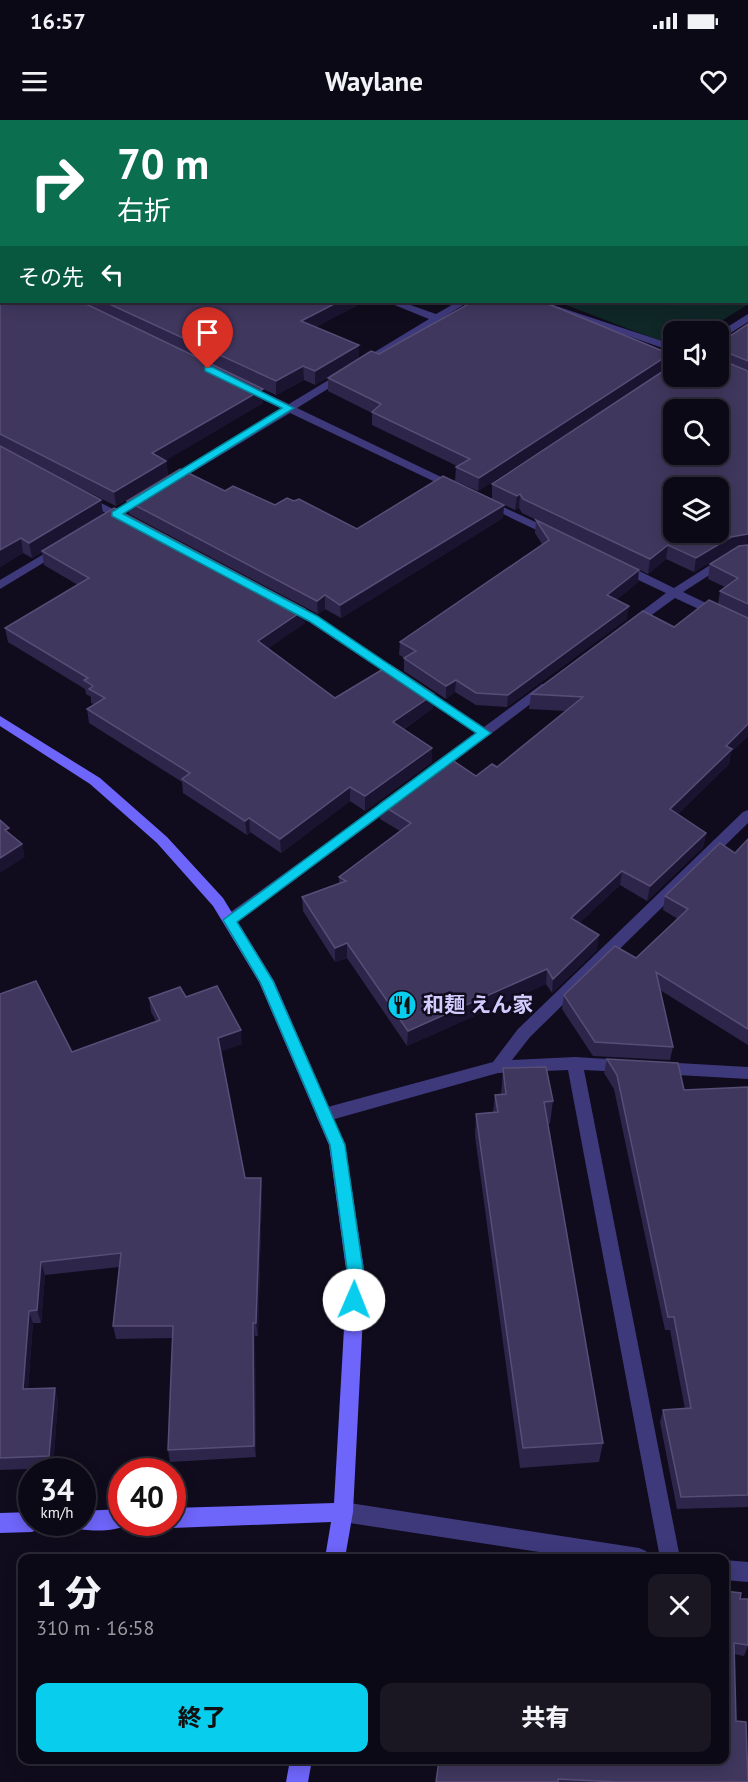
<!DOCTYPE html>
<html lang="ja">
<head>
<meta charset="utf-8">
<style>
  :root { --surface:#0c0916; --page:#1a1723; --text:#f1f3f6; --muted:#9a9aa1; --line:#2c2a35; --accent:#08cdec }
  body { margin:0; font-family:"PT Sans","Noto Sans JP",sans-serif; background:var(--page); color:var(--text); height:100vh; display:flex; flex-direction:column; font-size:22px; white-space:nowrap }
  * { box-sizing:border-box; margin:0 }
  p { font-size:20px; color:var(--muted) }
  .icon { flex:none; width:33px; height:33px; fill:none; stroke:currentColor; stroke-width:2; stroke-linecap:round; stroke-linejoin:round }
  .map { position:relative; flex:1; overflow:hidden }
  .panel { position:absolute; left:18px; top:1434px; width:711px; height:210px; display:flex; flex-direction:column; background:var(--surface); border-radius:12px; box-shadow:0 3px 15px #0003,0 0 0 2px var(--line) }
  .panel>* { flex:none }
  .banner { position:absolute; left:0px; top:0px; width:748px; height:183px; box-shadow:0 3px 15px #0003,0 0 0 2px var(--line); background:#0b6e4f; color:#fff; overflow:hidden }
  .tools { position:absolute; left:663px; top:201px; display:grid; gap:12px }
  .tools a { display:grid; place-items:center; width:66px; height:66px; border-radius:12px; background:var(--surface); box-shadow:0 3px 15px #0003,0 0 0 2px var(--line); font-size:30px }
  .speed { position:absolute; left:18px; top:1338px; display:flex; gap:12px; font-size:30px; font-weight:700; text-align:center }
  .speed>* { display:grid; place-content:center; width:78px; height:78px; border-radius:50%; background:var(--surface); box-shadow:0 3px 15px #0003,0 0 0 2px var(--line); line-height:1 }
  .speed small { font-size:15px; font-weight:400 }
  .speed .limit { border:9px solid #d22; background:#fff; color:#111 }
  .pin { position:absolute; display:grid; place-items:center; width:51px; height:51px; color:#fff; margin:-62px -26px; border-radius:50% 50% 50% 0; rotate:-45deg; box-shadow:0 0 6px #0007 }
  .pin .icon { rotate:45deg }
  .me { position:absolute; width:66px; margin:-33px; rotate:1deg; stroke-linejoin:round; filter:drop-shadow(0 0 4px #0008) }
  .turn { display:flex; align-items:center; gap:21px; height:126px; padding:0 18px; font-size:27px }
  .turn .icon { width:78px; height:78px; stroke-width:2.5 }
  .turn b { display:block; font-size:42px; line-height:51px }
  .then { display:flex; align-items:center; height:57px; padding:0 18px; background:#0003; gap:12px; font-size:22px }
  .round { display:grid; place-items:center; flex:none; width:63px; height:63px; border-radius:12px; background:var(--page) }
  .summary { display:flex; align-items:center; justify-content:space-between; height:102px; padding:0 18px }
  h1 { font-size:36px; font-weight:800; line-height:45px }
  .primary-button { display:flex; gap:12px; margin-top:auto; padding:12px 18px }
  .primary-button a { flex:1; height:69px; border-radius:12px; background:var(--accent); color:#111; font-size:24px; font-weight:800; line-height:69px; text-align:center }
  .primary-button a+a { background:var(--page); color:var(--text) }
  .status { display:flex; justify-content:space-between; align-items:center; height:42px; padding:0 30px; background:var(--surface); direction:ltr }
  .status svg { height:16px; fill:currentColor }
  header { display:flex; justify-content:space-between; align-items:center; height:78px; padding:0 18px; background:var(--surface); font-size:27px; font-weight:800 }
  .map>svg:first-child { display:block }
  .green { fill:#102727 }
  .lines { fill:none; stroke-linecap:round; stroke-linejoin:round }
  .street { fill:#3e397b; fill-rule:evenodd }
  .secondary { fill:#6e65fa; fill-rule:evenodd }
  .wall { fill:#2e254b }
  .shaded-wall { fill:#1b1431 }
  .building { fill:#40375e; stroke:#574e77; stroke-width:1.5; fill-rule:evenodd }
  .route { fill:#08cdec; stroke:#058599; stroke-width:1.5 }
  .labels { text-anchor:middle; stroke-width:5; stroke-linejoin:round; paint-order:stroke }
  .poi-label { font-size:21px; font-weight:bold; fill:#d2cbfd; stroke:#100c1d; text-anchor:start }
</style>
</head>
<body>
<div class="status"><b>16:57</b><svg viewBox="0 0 49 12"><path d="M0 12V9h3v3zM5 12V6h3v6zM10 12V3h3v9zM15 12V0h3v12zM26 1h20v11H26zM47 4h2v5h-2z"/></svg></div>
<header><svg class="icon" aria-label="menu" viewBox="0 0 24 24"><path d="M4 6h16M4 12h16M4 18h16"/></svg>Waylane<svg class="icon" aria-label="heart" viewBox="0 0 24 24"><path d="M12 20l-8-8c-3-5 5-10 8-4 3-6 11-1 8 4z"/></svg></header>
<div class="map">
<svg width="748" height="1662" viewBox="0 0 748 1662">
  <rect width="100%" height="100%" fill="#100c1d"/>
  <polygon class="green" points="558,182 745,182 747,185 705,211 674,212 673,225 671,225"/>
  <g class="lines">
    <g class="street">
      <rect x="0" y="18" width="2" height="6"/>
      <rect x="747" y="167" width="1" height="6"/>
      <polygon points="391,182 402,182 436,194 457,182 468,182 297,288 460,366 460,370 452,370 290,293 173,364 165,364 165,360 282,289 241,269 241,265 249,265 289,284 429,199 392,184"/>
      <polygon points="531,182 544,182 674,225 674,232"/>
      <polygon points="748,194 748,202 718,221 718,213"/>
      <polygon points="85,375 131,398 133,400 131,402 123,402 81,380 81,376"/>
      <polygon points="486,379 557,412 559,414 557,416 549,416 482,384 480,382"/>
      <polygon points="59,425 63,427 63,431 0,469 0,460"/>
      <polygon points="748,430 748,438 736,438 683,472 748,503 748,512 675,478 635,507 631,508 625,504 666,473 617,450 617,444 625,444 674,468 729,433"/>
      <polygon points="289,482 317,496 484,607 542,564 552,564 553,567 439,653 429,653 427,650 429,647 475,613 309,502 285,489 283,486"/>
      <polygon points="395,674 402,679 400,682 235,804 225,804 223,800 225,796"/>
      <polygon points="748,690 748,703 530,917 512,940 575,937 624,940 630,942 632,946 630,950 624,952 584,950 680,1438 660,1438 568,950 498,953 324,1002 318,1000 316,995 318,990 324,988 493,942 518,909 743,692"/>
      <polygon points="660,942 748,947 748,959 660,954 654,952 652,948 654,944"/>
      <polygon points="343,1382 639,1428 646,1431 649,1438 579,1438 343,1402 336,1399 333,1392 336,1385"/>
      <polygon points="724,1440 748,1442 748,1462 724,1460"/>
    </g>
    <g class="secondary">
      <polygon points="2,91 2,97 0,98 0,92"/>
      <polygon points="0,596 100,658 167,717 223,778 274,861 345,1025 365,1156 353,1392 345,1438 325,1438 331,1402 172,1408 164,1402 172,1402 172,1388 334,1383 347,1156 329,1025 259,862 213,786 157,723 90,664 0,606"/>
      <path d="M122,1389V1402H130C124,1412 86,1412 75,1408L73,1402H82V1391Z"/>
      <polygon points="32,1392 32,1402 42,1402 39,1409 32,1412 0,1413 0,1393"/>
      <polygon points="290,1640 312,1640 308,1662 286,1662"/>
    </g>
  </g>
  <g class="wall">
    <polygon points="0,0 748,0 748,70 747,70 747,2 2,2 2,16 0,16"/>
    <polygon points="747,96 748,96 748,160 747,159"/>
    <polygon points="0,97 2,97 2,182 364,182 315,207 359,225 359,239 315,265 304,260 276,275 263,269 263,283 166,340 168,355 116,386 68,362 101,380 103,394 305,489 305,503 268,528 335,578 434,574 433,588 404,609 432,642 365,691 350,681 281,733 250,712 247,715 183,673 182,662 89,603 87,589 94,584 91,583 91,577 86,574 85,569 8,522 5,508 78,465 44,445 42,432 32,438 23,433 0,447"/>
    <polygon points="558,182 557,187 668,247 478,371 455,361 456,347 457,346 372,305 372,293 328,271 328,258 379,234"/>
    <polygon points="748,204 748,616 731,632 729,644 678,694 706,713 703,727 647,781 620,765 579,803 597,830 552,873 546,864 407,926 347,838 335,842 303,791 302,777 339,763 339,757 400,711 380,699 380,684 476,656 497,647 566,591 529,589 531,574 674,507 718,484 720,471 725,467 708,459 710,444 732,431 728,431 694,452 666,439 648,454 522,393 519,388 515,390 504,385 503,398 341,498 325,489 318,494 129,394 127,381 225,371 357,409 492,379 492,364 674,256 718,224"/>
    <polygon points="536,400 638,462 616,480 627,499 507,587 476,585 455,572 446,579 404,551 404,538 405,538 399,535 400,522 542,424 535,413"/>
    <polygon points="748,719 748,925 660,870 673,927 670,940 593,936 562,889 564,875 636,838 678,799 663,790 665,776 735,733"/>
    <polygon points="0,874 72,932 156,901 151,892 149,878 186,877 242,924 221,931 245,1058 261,1058 262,1071 258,1216 255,1216 256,1337 170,1342 168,1330 173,1218 116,1219 113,1206 119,1147 45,1155 41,1203 33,1203 28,1269 58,1280 53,1348 0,1350"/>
    <polygon points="607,939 684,970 748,967 748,1387 677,1389 660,1302 663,1290 685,1289 670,1210 665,1210 614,969 604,953"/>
    <polygon points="503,948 553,981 550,1003 548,1004 603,1323 599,1342 520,1348 475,1016 476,994 493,992 495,975 501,975"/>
    <polygon points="724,1471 740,1479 748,1479 748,1526 744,1536 734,1534 736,1601 748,1662 436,1662 724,1640"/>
  </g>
  <g class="shaded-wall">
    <polygon points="338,182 364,182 301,215 301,201"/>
    <polygon points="556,182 558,182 557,193 551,185"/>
    <polygon points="359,225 359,239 315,265 315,251"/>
    <polygon points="670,234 668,247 478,371 479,358"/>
    <polygon points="303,246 304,260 276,275 276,261"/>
    <polygon points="263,269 263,283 153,348 152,333"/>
    <polygon points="166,341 168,355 116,386 114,372"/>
    <polygon points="520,374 519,388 515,390 517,376"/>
    <polygon points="101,380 103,394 32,438 29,423"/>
    <polygon points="504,385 503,398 341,498 340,485"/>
    <polygon points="748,414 748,428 728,431 694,452 696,438 731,417"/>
    <polygon points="21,418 23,433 0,447 0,430"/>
    <polygon points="668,425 666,439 648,454 650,439"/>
    <polygon points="639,450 638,462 606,488 607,475"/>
    <polygon points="325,475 325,489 318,494 317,481"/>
    <polygon points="629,486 627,499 507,587 508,575"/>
    <polygon points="305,489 305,503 259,535 258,521"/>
    <polygon points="456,560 455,572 446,579 446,566"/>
    <polygon points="434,574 433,588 393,616 393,602"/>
    <polygon points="748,604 748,616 731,632 729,644 668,704 670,689 726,626"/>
    <polygon points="432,628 432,642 365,691 365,676"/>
    <polygon points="350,667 350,681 281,733 280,719"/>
    <polygon points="249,698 250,712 247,715 245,701"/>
    <polygon points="706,713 703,727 647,781 650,766"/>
    <polygon points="22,724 25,737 0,753 0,738"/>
    <polygon points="622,751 620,765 569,813 571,798"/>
    <polygon points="599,815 597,830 552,873 553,859"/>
    <polygon points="347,823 347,838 335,842 335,828"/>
    <polygon points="547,849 546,864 407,926 408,911"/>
    <polygon points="241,910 242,924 220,932 218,918"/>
    <polygon points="261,1058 262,1071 258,1216 256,1203"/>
    <polygon points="41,1142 45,1155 41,1203 37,1190"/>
    <polygon points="29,1191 33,1203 27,1281 23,1269"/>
    <polygon points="253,1203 255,1216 256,1337 254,1326"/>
    <polygon points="55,1268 58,1280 53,1348 49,1336"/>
  </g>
  <g class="building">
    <polygon points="0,0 748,0 748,31 747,31 747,2 2,2 2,4 0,4"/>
    <polygon points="747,32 748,35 748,58 747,59"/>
    <rect x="747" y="96" width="1" height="49"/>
    <rect x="0" y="97" width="2" height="36"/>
    <polygon points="2,140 2,182 82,182 263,269 152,333 166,341 114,372 0,314 0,141"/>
    <polygon points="105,182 338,182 301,201 359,225 315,251 303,246 276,261"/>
    <polygon points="472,182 556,182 551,185 670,234 479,358 456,347 470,339 372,292 381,284 328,258 371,231 379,234"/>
    <path d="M748,204V241L719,229V239L748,251V414L731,417L696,438L668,425L650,439L523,379L520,374L517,376L492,364L674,244V256H718V224ZM674,290H718V334H674ZM674,368H718V412H674Z"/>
    <polygon points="0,326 101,380 29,423 21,418 0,430"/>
    <polygon points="180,349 225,371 233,366 275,385 287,378 294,381 299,379 357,409 443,356 504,385 340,485 325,475 317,481 127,381"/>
    <polygon points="114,388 305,489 258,521 335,578 390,545 434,574 393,602 432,628 365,676 350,667 280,719 249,698 245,701 182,659 190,653 87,589 105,578 89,569 93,566 84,560 88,558 5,508 89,458 42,431"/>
    <polygon points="536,400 639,450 607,475 629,486 508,575 476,573 456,560 446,566 404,538 416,531 400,522 549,420"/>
    <polygon points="748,425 748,484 720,471 738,458 710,444 739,426"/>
    <polygon points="709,480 748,498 748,604 726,626 732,629 670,689 706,713 650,766 622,751 571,798 599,815 553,859 547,849 408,911 347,823 335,828 302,777 346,761 339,757 411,703 380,684 446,636 476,656 492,644 497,647 583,577 531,574 643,491 674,507"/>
    <polygon points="0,700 9,708 5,710 22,724 0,738"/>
    <polygon points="748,719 748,909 656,852 673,927 595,922 564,875 615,826 636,838 688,789 665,776 720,723 735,733"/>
    <polygon points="36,861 72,932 160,900 149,878 180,867 186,877 217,866 241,910 218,918 245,1058 261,1058 256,1203 253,1203 254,1326 168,1330 173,1206 113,1206 121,1133 41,1142 37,1190 29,1191 23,1269 55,1268 49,1336 0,1338 0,874"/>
    <polygon points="607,939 678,943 684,970 748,967 748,1375 681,1377 663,1290 691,1288 674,1197 668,1197 617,955"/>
    <polygon points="546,947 553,981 544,982 603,1323 523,1328 476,994 498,992 495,975 506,974 503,948"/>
    <polygon points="456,1433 501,1438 455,1438"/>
    <polygon points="724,1471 741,1473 740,1479 748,1479 748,1525 734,1523 736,1601 746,1602 748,1662 617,1662 558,1659 558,1662 436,1662 439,1640 724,1640"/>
  </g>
  <polygon class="route" points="205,247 212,247 294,288 123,394 317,496 491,613 237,802 273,861 345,1025 364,1156 360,1185 354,1187 349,1185 346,1180 348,1156 330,1025 260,862 223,800 476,613 309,501 112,396 112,392 282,288 205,251"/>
  <defs>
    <g id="restaurant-disc" transform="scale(1.5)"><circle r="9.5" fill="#08cdec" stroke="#100c1d"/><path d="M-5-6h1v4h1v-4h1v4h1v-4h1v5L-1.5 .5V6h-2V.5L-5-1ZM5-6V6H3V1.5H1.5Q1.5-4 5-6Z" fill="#111"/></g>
  </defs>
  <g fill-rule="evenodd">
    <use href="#restaurant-disc" x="402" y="885"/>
  </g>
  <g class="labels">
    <g class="poi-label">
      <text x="423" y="892">和麺 えん家</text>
    </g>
  </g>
</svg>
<div class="tools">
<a><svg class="icon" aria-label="sound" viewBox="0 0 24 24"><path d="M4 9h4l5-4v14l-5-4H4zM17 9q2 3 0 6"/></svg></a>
<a><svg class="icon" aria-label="search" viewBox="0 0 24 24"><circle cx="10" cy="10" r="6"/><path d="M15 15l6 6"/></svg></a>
<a><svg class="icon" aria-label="layers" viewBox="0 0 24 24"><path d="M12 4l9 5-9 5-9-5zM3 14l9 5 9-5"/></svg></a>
</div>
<div class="speed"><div>34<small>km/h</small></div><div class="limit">40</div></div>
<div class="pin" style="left:208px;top:249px;background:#d93025"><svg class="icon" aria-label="arrive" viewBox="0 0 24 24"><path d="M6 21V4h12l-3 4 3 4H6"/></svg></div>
<svg class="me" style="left:354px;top:1180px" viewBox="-20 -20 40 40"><circle r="19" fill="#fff"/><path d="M0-13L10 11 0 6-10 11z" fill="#08cdec"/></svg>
<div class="banner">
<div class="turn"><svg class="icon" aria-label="right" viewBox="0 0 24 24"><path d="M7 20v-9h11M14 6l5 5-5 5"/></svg><div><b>70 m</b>右折</div></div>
<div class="then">その先<svg class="icon" aria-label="left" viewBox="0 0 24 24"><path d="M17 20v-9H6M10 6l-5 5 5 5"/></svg></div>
</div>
<section class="panel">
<div class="summary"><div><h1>1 分</h1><p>310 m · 16:58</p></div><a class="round"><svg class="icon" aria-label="close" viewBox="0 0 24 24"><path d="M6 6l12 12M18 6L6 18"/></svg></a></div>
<div class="primary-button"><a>終了</a><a>共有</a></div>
</section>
</div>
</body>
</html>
